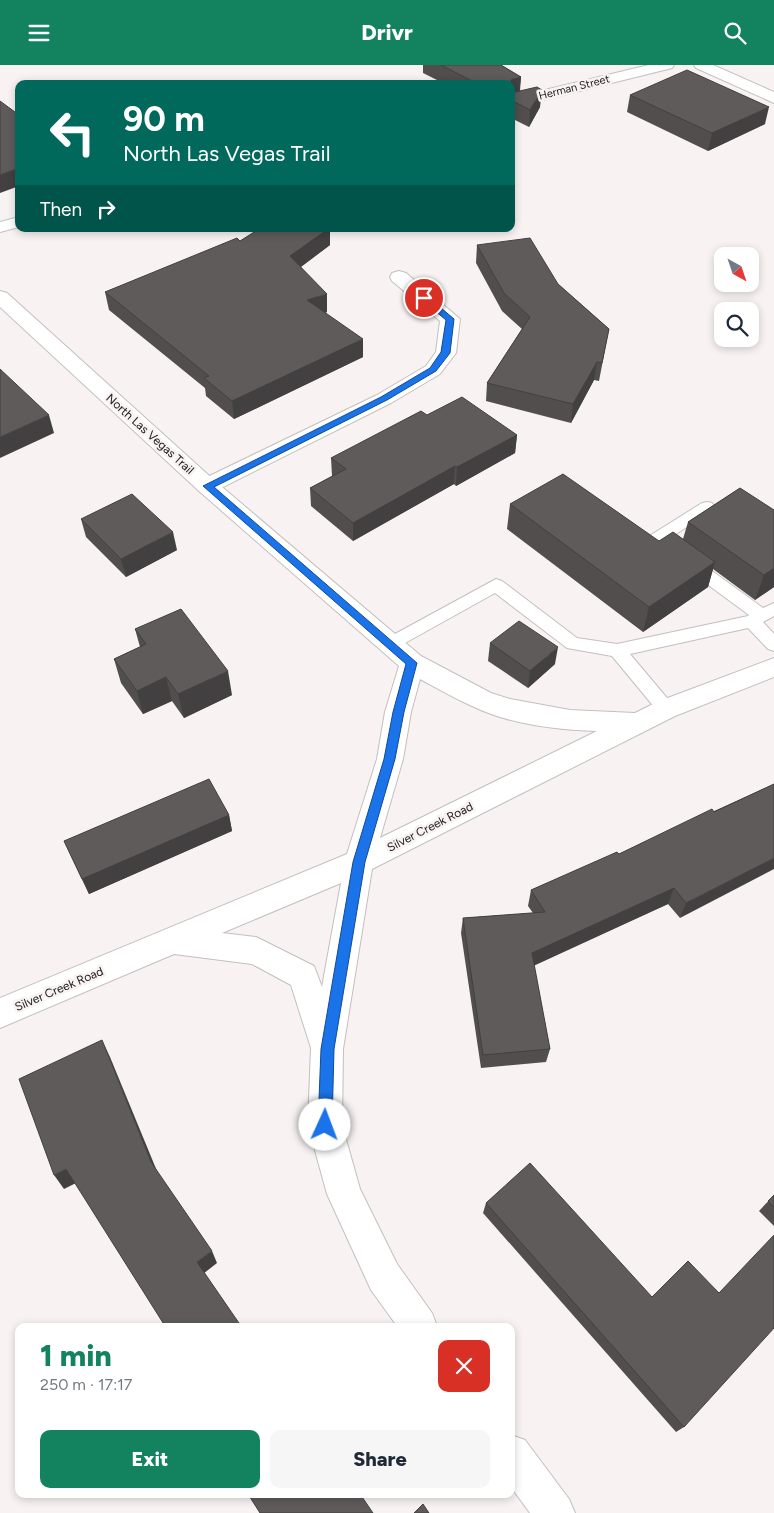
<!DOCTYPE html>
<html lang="en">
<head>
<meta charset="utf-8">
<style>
  :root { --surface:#fff; --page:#f6f6f7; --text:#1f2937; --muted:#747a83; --accent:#13825f }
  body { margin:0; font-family:Figtree,sans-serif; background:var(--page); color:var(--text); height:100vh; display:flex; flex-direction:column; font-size:19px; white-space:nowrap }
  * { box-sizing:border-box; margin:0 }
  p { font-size:16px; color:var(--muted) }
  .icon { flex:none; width:28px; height:28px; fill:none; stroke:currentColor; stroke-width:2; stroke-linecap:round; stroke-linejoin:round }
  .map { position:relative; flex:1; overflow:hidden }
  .side { position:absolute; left:15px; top:1258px; width:500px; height:175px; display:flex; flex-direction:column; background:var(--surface); border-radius:10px; box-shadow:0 2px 8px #0003 }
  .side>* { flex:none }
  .top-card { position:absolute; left:15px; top:15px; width:500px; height:152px; border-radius:10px; box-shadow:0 2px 8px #0003; background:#00695c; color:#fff; overflow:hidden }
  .needle { width:32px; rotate:140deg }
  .tools { position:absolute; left:714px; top:182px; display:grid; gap:10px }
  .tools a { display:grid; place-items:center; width:45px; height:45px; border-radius:10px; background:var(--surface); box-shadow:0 2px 8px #0003; font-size:25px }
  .pin { position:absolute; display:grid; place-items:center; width:42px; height:42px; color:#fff; margin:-21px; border:2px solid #fff; border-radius:50%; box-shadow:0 1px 5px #0007 }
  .me { position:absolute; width:55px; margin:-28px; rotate:2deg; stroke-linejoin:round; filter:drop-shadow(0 0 4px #0008) }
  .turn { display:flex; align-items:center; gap:18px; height:105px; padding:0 25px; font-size:22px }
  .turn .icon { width:65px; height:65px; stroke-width:2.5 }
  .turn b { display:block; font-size:35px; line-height:42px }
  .then { display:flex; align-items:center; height:48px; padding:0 25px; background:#0003; gap:10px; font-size:19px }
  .round { display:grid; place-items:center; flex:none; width:52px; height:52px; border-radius:10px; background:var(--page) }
  .head { display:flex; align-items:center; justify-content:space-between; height:85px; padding:0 25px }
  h1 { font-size:30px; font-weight:800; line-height:38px; color:var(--accent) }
  .cta { display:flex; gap:10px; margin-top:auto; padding:10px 25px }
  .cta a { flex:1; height:58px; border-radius:10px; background:var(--accent); color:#fff; font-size:20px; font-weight:800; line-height:58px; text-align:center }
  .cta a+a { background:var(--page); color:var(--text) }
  header { display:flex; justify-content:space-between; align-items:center; height:65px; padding:0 25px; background:var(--accent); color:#fff; font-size:22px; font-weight:800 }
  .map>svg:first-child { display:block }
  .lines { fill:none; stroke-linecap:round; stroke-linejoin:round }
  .service-casing { stroke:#c4bfbf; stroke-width:2 }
  .minor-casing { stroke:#c4bfbf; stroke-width:2 }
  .tertiary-casing { stroke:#c4bfbf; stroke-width:2 }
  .service { fill:#fff; fill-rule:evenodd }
  .minor { fill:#fff; fill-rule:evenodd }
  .tertiary { fill:#fff; fill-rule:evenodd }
  .wall { fill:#524e4e }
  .shaded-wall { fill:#424040 }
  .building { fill:#5f5b5b; stroke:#424040 }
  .route { fill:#1a73e8; stroke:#114b97 }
  .labels { text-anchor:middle; stroke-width:5; stroke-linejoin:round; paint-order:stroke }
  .far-street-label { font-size:11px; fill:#1b1919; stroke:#f8f2f2 }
  .street-label { font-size:12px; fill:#1b1919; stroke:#f8f2f2 }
</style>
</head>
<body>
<header><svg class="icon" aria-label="menu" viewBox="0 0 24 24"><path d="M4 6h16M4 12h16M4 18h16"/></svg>Drivr<svg class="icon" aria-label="search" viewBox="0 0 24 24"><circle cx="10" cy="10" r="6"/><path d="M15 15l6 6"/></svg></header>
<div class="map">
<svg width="774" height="1448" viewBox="0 0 774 1448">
  <rect width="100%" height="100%" fill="#f8f2f2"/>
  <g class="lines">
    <g class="service-casing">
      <polygon id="service" points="707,437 712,438 715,442 712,446 668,474 763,543 774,538 774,551 763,557 774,569 774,586 768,584 748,563 630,589 672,639 675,644 672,649 666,651 660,649 612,591 567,583 495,528 396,583 390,585 384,583 381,579 384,575 496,514 502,516 577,573 617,579 748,551 749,550 651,478 649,474 651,470 702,438"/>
    </g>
    <g class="minor-casing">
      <g id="minor">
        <polygon points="649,0 674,0 672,3 511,43 511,33"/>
        <polygon points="694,0 713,0 774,27 774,38 696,3"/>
        <polygon points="19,152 19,162 0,167 0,157"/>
        <polygon points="399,206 406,208 460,254 456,288 440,309 391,338 215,426 207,428 199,426 196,421 199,416 377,330 426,301 436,287 440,256 392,216 390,212 392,208"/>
      </g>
    </g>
    <g class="tertiary-casing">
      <g id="tertiary">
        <path d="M0,226L7,228L215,416L421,591L491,628L510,634L570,645L635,648L657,637L774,593V612L675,651L372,804L343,984L342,1060L360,1124L397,1199L432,1248L437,1261H397L371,1225L327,1129L308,1060L311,983L291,920L252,899L174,889L0,963V933L347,789L377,694L385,647L399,601L199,426L0,242ZM420,614C437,623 454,633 472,641C509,659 556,665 597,666L380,773L403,694L411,647ZM341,818L322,922L314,901L256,872L222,868Z"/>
        <polygon points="511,1370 525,1375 569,1434 575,1448 530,1448 511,1422"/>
      </g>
    </g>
    <use href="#service" class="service"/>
    <use href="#minor" class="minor"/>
    <use href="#tertiary" class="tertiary"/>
  </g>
  <g class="wall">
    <polygon points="423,0 501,0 521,12 520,26 540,42 529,62 511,53 511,19 445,19 423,8"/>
    <polygon points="630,30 765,59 708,86 627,47"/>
    <polygon points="259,164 330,164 330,180 301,202 327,247 325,248 363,292 234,354 206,331 205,323 109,245 105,227 240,176"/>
    <polygon points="477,180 558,219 609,264 599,316 594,315 571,358 486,336 487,318 522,264 502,246 476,198"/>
    <polygon points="427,350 517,370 515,388 456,421 454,419 353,476 311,441 310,423 332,411 331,393"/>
    <polygon points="740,423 774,522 755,535 713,504 708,522 643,567 507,464 510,439 659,476 683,474 688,457"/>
    <polygon points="81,454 177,485 126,512 86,472"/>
    <polygon points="135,564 232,630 184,653 172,636 143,649 121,618 114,594 140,582"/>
    <polygon points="490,578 555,599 528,623 488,596"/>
    <polygon points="774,719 680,853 668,839 534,900 550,984 546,997 481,1003 461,868 463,853 533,848 528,841 531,825 619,789"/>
    <polygon points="229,750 232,766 89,829 64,776"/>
    <polygon points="774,1130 774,1161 759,1146"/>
    <polygon points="486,1138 652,1232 719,1228 684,1362 676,1367 483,1148"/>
  </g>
  <g class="shaded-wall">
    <polygon points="521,12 519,29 511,31 511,15"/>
    <polygon points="542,25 540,42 529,62 530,45"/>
    <polygon points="769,42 765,59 708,86 712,68"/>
    <polygon points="19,103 19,121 0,128 0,110"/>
    <polygon points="328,164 330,164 330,180 291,209 290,191"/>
    <polygon points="327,229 327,247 308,253 307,235"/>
    <polygon points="363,274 363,292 234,354 232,336"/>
    <polygon points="597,297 594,315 571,358 573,339"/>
    <polygon points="49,350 54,368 0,393 0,372"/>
    <polygon points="517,370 515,388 456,421 457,402"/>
    <polygon points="455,401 454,419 353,476 353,458"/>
    <polygon points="173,467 177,485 126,512 121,494"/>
    <polygon points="715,497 708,522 643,567 649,542"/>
    <polygon points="774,503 774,522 755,535 764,510"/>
    <polygon points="558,582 555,599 528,623 530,606"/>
    <polygon points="228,606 232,630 184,653 178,629"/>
    <polygon points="166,612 172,636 143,649 137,626"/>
    <polygon points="229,750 232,766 89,829 82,814"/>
    <polygon points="774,793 774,804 680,853 686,838"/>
    <polygon points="674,823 668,839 529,903 532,888"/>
    <polygon points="102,975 110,992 159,1111 151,1097"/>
    <polygon points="66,1104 76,1118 64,1124 54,1110"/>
    <polygon points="212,1186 217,1198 203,1209 197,1197"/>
  </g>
  <g class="building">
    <polygon points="441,0 501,0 521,12 511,15 511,19 478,19"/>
    <polygon points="687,5 769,42 712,68 630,30"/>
    <polygon points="537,22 542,25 530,45 511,35 511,28"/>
    <polygon points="0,36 19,50 19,103 0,110"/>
    <polygon points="259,164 328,164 290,191 327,229 307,235 363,274 232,336 204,313 209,311 105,227 237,173 240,176"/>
    <polygon points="530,173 558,219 609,264 602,298 597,297 573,339 487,318 530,252 504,228 477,180"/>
    <polygon points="0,304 49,350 0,372"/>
    <polygon points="462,332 517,370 457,402 455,401 353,458 310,423 346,404 331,393 421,346 427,350"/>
    <polygon points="563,409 659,476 673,467 715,497 649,542 510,439"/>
    <polygon points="740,423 774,445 774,503 764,510 688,457"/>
    <polygon points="132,429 173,467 121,494 81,454"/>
    <polygon points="181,544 228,606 178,629 166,612 137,626 114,594 146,579 135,564"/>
    <polygon points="519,556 558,582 530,606 490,578"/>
    <polygon points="209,714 229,750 82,814 64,776"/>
    <polygon points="774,719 774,793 686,838 674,823 532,888 550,984 483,990 463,853 545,847 531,825 617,787 619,789 712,744 714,747"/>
    <polygon points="102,975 151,1097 212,1186 197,1197 241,1261 165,1261 66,1104 54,1110 19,1014"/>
    <polygon points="530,1098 652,1232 688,1196 719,1228 774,1170 774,1263 684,1362 486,1138"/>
    <polygon points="774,1130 774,1142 768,1136"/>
    <polygon points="248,1429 360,1429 373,1448 260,1448"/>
    <polygon points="423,1439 429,1448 414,1448"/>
  </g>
  <polygon class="route" points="422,231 427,231 454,254 450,288 436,306 387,335 214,422 417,598 404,647 395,694 365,797 334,984 332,1060 330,1064 325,1066 320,1064 318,1060 321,984 353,797 384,694 393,647 406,599 203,421 381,332 430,303 441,287 446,255 422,235"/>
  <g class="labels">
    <g class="far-street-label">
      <text transform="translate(574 22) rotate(-14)" y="4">Herman Street</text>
    </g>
    <g class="street-label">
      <text transform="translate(150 369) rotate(42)" y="4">North Las Vegas Trail</text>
      <text transform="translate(430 762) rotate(-27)" y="4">Silver Creek Road</text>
      <text transform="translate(59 924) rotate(-23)" y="4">Silver Creek Road</text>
    </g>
  </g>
</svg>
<div class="tools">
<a><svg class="needle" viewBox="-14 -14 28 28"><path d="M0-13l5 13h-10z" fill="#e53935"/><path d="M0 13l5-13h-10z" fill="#747a83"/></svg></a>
<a><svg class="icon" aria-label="search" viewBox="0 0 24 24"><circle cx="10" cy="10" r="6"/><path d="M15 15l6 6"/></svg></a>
</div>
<div class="pin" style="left:424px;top:233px;background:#d93025"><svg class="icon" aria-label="arrive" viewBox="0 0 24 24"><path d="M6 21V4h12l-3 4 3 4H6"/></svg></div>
<svg class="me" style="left:325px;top:1060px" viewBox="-20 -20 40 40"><circle r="19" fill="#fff"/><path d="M0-13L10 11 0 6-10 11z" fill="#1a73e8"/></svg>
<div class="top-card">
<div class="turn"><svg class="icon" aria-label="left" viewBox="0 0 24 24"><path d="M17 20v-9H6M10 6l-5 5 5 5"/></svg><div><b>90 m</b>North Las Vegas Trail</div></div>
<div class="then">Then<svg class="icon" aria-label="right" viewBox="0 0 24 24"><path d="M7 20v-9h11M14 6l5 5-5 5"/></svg></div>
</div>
<section class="side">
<div class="head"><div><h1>1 min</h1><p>250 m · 17:17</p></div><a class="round" style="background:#d93025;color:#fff"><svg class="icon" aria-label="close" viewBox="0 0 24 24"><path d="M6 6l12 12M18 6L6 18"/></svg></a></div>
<div class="cta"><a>Exit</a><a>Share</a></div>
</section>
</div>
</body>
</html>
